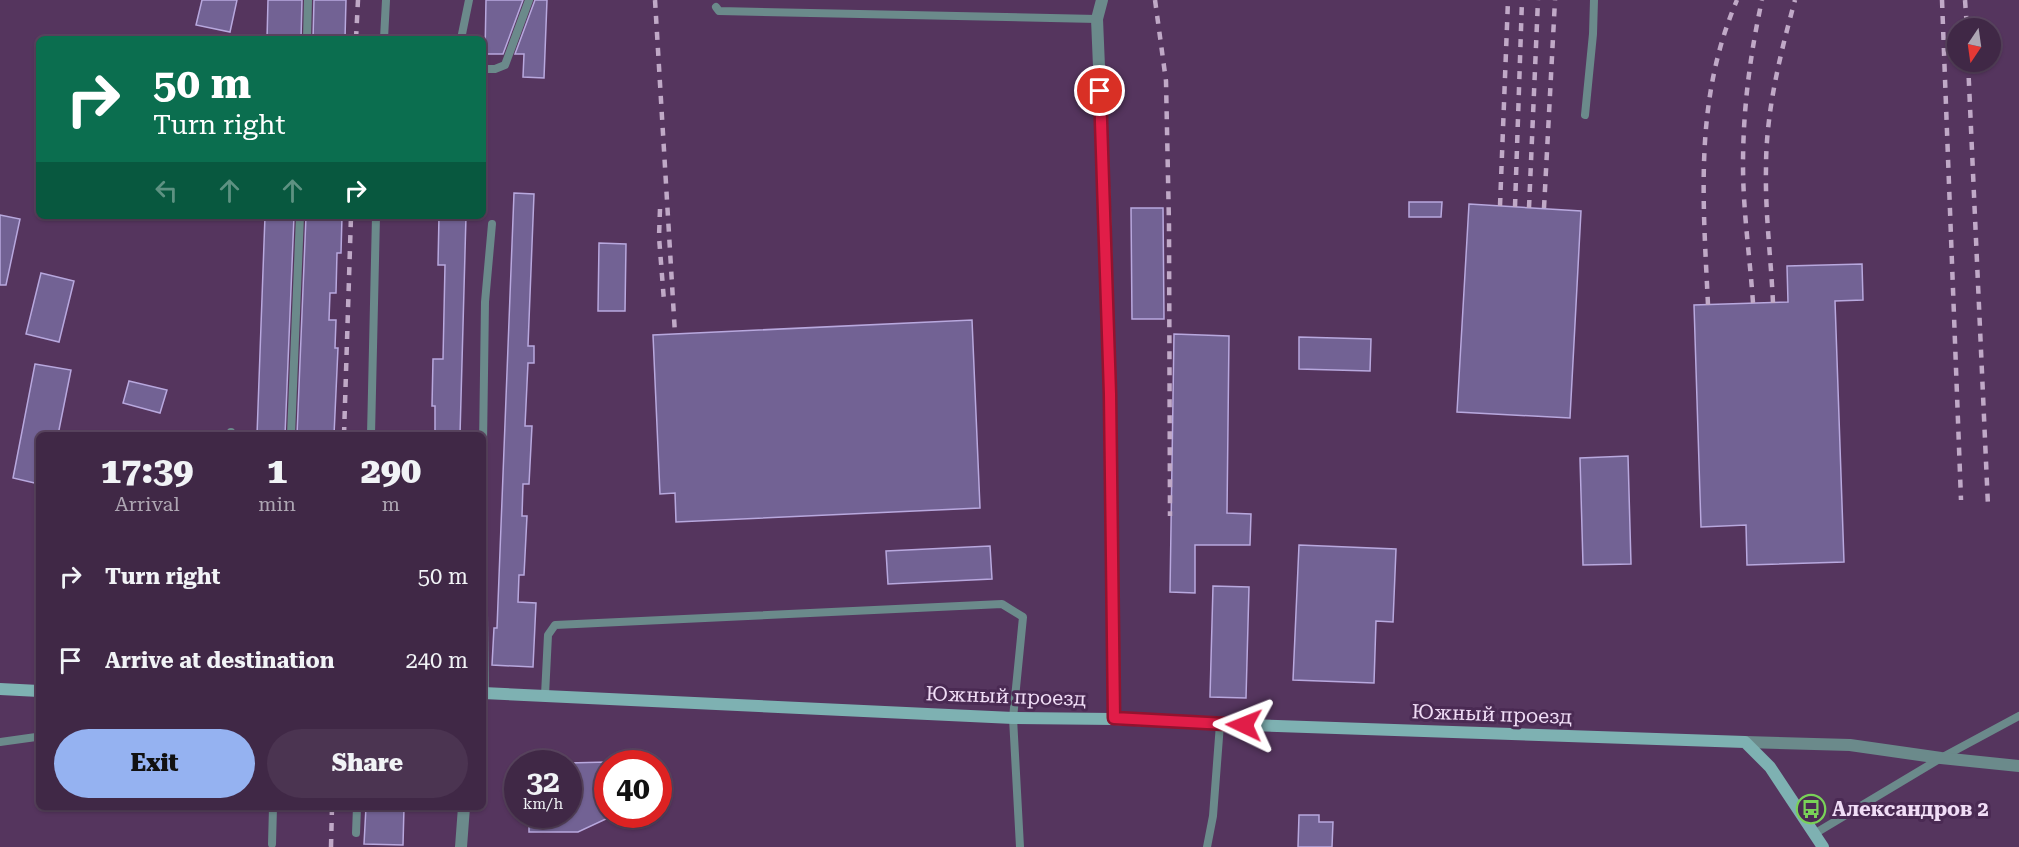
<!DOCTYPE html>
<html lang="en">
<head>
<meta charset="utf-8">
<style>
  :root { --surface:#402846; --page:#4b3451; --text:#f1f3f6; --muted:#aea6b3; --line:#59445f; --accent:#95b2f1 }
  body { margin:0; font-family:"Roboto Serif",serif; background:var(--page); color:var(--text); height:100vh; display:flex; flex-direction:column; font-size:22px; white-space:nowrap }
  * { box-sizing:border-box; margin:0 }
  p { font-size:20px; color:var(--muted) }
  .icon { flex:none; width:33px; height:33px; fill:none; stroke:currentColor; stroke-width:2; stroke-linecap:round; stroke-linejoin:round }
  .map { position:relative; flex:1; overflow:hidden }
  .side { position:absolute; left:36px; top:432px; width:450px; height:378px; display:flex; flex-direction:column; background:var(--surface); border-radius:9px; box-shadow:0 2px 4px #0004,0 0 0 2px var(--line) }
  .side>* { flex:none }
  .guide { position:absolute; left:36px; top:36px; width:450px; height:183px; border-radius:9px; box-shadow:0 2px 4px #0004,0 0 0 2px var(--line); background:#0b6e4f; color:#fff; overflow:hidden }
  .needle { width:39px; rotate:193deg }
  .tools { position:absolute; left:1947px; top:18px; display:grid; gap:12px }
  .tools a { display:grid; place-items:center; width:54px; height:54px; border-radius:50%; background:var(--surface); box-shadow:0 2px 4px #0004,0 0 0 2px var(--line); font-size:30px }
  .speed { position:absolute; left:504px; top:750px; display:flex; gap:12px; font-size:30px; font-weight:700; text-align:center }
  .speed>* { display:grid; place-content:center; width:78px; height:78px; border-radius:50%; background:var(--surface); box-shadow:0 2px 4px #0004,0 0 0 2px var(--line); line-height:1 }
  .speed small { font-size:15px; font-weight:400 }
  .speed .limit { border:9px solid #d22; background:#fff; color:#111 }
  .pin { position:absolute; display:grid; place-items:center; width:51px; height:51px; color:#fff; margin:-26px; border:3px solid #fff; border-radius:50%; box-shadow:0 2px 6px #0007 }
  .me { position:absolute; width:66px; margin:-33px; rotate:272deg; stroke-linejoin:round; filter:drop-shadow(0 0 4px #0008) }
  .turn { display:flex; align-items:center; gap:21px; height:126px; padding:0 18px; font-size:27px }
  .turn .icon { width:78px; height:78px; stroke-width:2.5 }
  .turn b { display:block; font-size:42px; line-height:51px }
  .lanes { display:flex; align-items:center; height:57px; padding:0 18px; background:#0003; justify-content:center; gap:30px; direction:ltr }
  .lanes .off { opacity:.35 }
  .eta { display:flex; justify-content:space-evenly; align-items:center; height:102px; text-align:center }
  .eta b { font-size:36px; font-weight:800; line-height:42px }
  .primary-button { display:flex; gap:12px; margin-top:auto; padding:12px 18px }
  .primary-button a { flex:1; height:69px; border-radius:36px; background:var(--accent); color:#111; font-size:24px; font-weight:800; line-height:69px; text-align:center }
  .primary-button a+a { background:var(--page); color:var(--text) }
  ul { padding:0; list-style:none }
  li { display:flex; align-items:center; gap:18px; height:84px; padding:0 18px }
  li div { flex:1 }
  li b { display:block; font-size:22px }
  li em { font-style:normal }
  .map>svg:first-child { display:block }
  .building { fill:#726294; stroke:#b8a8de; stroke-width:1.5 }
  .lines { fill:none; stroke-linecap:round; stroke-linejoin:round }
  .lane { stroke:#6b8a8b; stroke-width:8 }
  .street { stroke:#6b8a8b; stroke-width:12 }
  .secondary { stroke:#7eb1b2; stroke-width:12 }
  .rail { stroke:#c0a9c7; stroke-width:4.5; stroke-dasharray:8 8; stroke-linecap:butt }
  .route-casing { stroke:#92132f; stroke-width:15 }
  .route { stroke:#e11d48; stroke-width:10 }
  .labels { text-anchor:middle; stroke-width:6; stroke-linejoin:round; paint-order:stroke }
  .street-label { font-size:20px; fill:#f0ddf6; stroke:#4a2a53 }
  .poi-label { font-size:20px; font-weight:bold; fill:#f0ddf6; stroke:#4a2a53; text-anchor:start }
</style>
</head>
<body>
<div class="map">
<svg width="2019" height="847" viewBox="0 0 2019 847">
  <rect width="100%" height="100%" fill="#55355e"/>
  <g class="building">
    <polygon points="202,0 237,0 230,32 196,25"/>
    <polygon points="268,0 302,0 301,39 267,39"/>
    <polygon points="314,0 346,0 345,39 313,39"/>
    <polygon points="486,0 523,0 503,54 485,54"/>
    <polygon points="535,0 547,0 544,78 523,77 524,54 515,54"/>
    <polygon points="514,193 534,194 528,346 534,346 534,363 528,363 525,426 532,426 529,484 523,484 522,516 527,516 524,575 519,575 518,602 536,603 533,667 492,665 494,628 497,628"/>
    <polygon points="1409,202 1442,202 1441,217 1409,217"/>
    <polygon points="1469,204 1581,211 1570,418 1457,412"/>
    <polygon points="1131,208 1163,208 1164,319 1132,319"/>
    <polygon points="0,215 20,219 6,285 0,285"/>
    <polygon points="265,216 294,216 285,435 257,435"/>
    <polygon points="306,216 342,216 341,253 337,253 336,293 330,293 329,320 336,320 335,348 338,348 334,435 297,435"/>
    <polygon points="439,216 466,216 460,435 435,435 435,406 432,406 433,359 443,359 445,265 438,265"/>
    <polygon points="599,243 626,244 625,311 598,311"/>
    <polygon points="1862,264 1863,300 1835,301 1844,562 1747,565 1746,525 1701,527 1694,305 1788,302 1787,266"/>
    <polygon points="41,273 74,281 59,342 26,334"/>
    <polygon points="972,320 980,508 676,522 675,493 660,494 653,335"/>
    <polygon points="1174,334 1229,336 1227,513 1251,514 1250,545 1195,545 1195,593 1170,592"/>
    <polygon points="1299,337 1371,339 1370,371 1299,369"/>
    <polygon points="35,364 71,370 58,435 39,435 39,484 13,478"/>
    <polygon points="129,381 167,390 160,413 123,403"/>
    <polygon points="1628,456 1631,564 1583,565 1580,458"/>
    <polygon points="1299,545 1396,549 1393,622 1376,621 1374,683 1293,680"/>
    <polygon points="990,546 992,579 888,584 886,551"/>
    <polygon points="1213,586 1249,587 1246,698 1210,697"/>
    <polygon points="608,762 608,818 578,832 529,832 529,814 568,814 568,763"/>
    <polygon points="366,807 404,807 403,845 364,844"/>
    <polygon points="1299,815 1319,815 1319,822 1333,822 1332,847 1298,847"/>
  </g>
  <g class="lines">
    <g class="lane">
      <polyline points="716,7 719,11 1097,19"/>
      <polyline points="307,39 308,0"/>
      <polyline points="384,39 386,0"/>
      <polyline points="461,39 469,0"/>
      <polyline points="483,69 495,69 505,65 529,0"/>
      <polyline points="1585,115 1593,34 1594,0"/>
      <polyline points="231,435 231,432"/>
      <polyline points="291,435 300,216"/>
      <polyline points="371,435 376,216"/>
      <polyline points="483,445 485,302 492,224"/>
      <polyline points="483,535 485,693"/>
      <polyline points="545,695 548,635 555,625 1002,604 1023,617 1013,718 1020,847"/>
      <polyline points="0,742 36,737 39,734"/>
      <polyline points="356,833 357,807"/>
      <polyline points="1814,834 1941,758 2019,716"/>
      <polyline points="272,844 273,807"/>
      <polyline points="1207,847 1213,816 1220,724"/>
    </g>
    <g class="street">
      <polyline points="1102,0 1097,19 1105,210 1111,417 1114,719"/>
      <polyline points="1745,742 1850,745 1941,758 2019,766"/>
      <polyline points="461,847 464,807"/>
    </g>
    <g class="secondary">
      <polyline points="0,689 39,691"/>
      <polyline points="483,693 1013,718 1114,719 1220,724 1745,742 1770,767 1823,847"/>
    </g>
    <g class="rail">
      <polyline points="655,0 675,334"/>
      <polyline points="1155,0 1166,81 1169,225 1170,516"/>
      <polyline points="1942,0 1961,500"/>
      <polyline points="1965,0 1967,28"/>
      <polyline points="356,39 358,0"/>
      <polyline points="1968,62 1988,506"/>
      <polyline points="1500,206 1508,0"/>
      <polyline points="1515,207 1522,0"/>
      <polyline points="1529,208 1538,0"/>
      <polyline points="1544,208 1555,0"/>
      <polyline points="660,209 659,237 664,301"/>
      <path d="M1753,303C1750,258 1743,211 1743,165C1743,109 1750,55 1762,0"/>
      <path d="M1773,303C1771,258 1765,213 1766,168C1766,111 1780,55 1795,0"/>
      <path d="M1708,305C1703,199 1694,100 1737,0"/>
      <polyline points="344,435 351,216"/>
      <polyline points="331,847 332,807"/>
    </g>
  </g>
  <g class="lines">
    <g class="route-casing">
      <polyline id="route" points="1100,91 1110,394 1114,718 1244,725"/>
    </g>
    <use href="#route" class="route"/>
  </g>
  <defs>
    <g id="bus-ring" transform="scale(1.5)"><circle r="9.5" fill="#4a2a53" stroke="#79d158" stroke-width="1.5"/><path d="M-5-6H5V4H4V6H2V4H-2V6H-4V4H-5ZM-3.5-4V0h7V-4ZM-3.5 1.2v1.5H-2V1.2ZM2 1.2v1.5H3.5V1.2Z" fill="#79d158"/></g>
  </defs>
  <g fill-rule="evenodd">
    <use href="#bus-ring" x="1811" y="809"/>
  </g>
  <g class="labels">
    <g class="street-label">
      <text transform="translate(1006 696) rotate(2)" y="7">Южный проезд</text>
      <text transform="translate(1492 714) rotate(2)" y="7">Южный проезд</text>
    </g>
    <g class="poi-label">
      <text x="1832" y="816">Александров 2</text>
    </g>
  </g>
</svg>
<div class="tools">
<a><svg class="needle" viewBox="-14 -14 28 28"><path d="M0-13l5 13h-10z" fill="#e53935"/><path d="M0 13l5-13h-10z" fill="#aea6b3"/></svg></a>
</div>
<div class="speed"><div>32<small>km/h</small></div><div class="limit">40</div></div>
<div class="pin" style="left:1100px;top:91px;background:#d93025"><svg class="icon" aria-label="arrive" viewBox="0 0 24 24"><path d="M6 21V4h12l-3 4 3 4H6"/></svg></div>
<svg class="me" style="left:1244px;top:725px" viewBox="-20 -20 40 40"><path d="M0-17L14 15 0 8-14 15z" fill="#e11d48" stroke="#fff" stroke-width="4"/></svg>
<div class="guide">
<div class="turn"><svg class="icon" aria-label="right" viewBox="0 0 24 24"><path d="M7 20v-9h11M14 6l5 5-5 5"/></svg><div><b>50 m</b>Turn right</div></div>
<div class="lanes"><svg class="icon off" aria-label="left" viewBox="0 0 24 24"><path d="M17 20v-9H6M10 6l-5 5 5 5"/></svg><svg class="icon off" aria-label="ahead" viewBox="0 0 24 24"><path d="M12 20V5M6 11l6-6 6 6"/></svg><svg class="icon off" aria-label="ahead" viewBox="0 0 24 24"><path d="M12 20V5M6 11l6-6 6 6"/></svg><svg class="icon" aria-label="right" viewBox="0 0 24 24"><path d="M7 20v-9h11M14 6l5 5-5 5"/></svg></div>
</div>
<section class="side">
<div class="eta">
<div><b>17:39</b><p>Arrival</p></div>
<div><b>1</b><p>min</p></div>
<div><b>290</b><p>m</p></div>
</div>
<ul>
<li><svg class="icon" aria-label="right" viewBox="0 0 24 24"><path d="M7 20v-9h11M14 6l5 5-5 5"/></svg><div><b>Turn right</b></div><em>50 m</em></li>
<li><svg class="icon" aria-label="arrive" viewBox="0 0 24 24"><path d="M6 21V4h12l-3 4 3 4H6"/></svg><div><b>Arrive at destination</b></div><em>240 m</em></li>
</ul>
<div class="primary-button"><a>Exit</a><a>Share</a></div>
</section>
</div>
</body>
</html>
